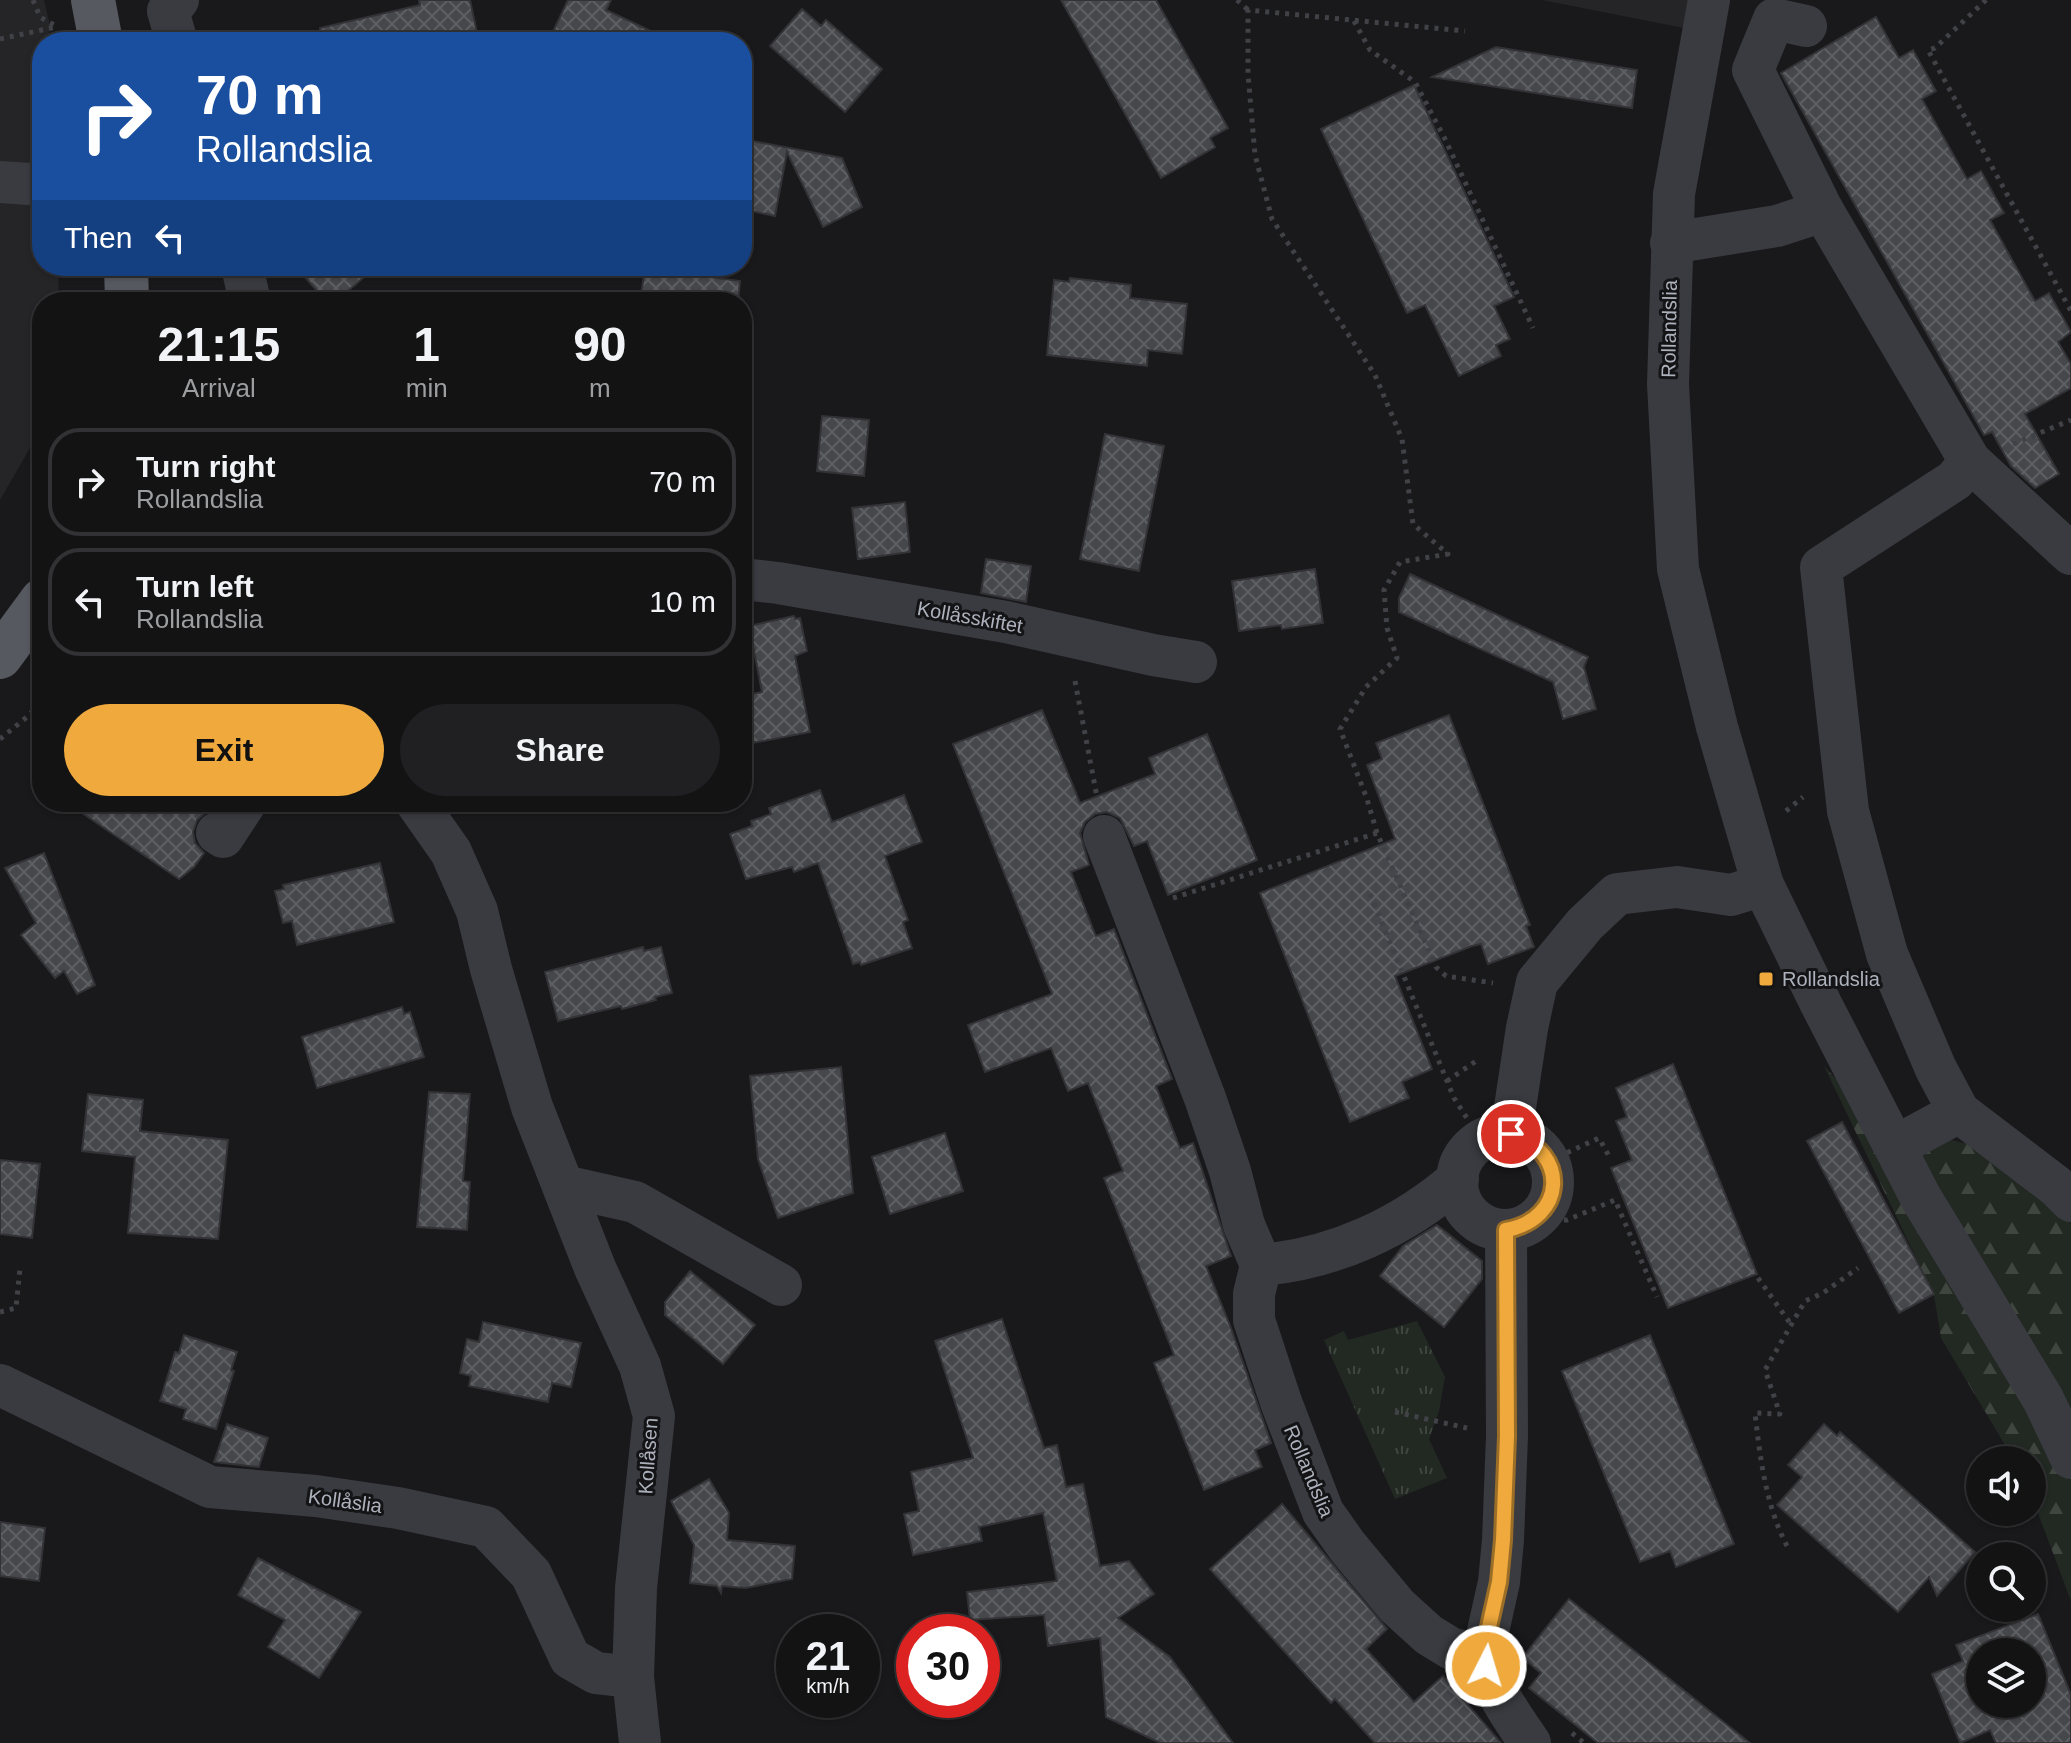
<!DOCTYPE html>
<html lang="en">
<head>
<meta charset="utf-8">
<style>
  :root { --surface:#131314; --page:#202022; --text:#f1f3f6; --muted:#9d9ea0; --line:#323234; --accent:#efa93d }
  body { margin:0; font-family:Arial,sans-serif; background:var(--page); color:var(--text); height:100vh; display:flex; flex-direction:column; font-size:30px; white-space:nowrap }
  * { box-sizing:border-box; margin:0 }
  p { font-size:26px; color:var(--muted) }
  .icon { flex:none; width:44px; height:44px; fill:none; stroke:currentColor; stroke-width:2; stroke-linecap:round; stroke-linejoin:round }
  .map { position:relative; flex:1; overflow:hidden }
  .sheet { position:absolute; left:32px; top:292px; width:720px; height:520px; display:flex; flex-direction:column; background:var(--surface); border-radius:32px; box-shadow:0 2px 6px #0004,0 0 0 2px var(--line) }
  .sheet>* { flex:none }
  .hud { position:absolute; left:32px; top:32px; width:720px; height:244px; border-radius:32px; box-shadow:0 2px 6px #0004,0 0 0 2px var(--line); background:#1a4fa0; color:#fff; overflow:hidden }
  .buttons { position:absolute; left:1966px; top:1446px; display:grid; gap:16px }
  .buttons a { display:grid; place-items:center; width:80px; height:80px; border-radius:50%; background:var(--surface); box-shadow:0 2px 6px #0004,0 0 0 2px var(--line); font-size:40px }
  .speed { position:absolute; left:776px; top:1614px; display:flex; gap:16px; font-size:40px; font-weight:700; text-align:center }
  .speed>* { display:grid; place-content:center; width:104px; height:104px; border-radius:50%; background:var(--surface); box-shadow:0 2px 6px #0004,0 0 0 2px var(--line); line-height:1 }
  .speed small { font-size:20px; font-weight:400 }
  .speed .limit { border:12px solid #d22; background:#fff; color:#111 }
  .pin { position:absolute; display:grid; place-items:center; width:68px; height:68px; color:#fff; margin:-34px; border:4px solid #fff; border-radius:50%; box-shadow:0 2px 8px #0007 }
  .me { position:absolute; width:88px; margin:-44px; rotate:5deg; stroke-linejoin:round; filter:drop-shadow(0 0 6px #0008) }
  .turn { display:flex; align-items:center; gap:28px; height:168px; padding:0 32px; font-size:36px }
  .turn .icon { width:104px; height:104px; stroke-width:2.5 }
  .turn b { display:block; font-size:56px; line-height:68px }
  .then { display:flex; align-items:center; height:76px; padding:0 32px; background:#0003; gap:16px; font-size:30px }
  .eta { display:flex; justify-content:space-evenly; align-items:center; height:136px; text-align:center }
  .eta b { font-size:48px; font-weight:800; line-height:56px }
  .action { display:flex; gap:16px; margin-top:auto; padding:16px 32px }
  .action a { flex:1; height:92px; border-radius:48px; background:var(--accent); color:#111; font-size:32px; font-weight:800; line-height:92px; text-align:center }
  .action a+a { background:var(--page); color:var(--text) }
  ul { padding:0; list-style:none }
  li { display:flex; align-items:center; gap:24px; height:108px; margin:0 16px 12px; padding:0 16px; border:4px solid var(--line); border-radius:32px }
  li div { flex:1 }
  li b { display:block; font-size:30px }
  li em { font-style:normal }
  .map>svg:first-child { display:block }
  .built { fill:#252528 }
  .forest { fill:url(#forest-firs) }
  .park { fill:url(#park-tufts) }
  .building { fill:url(#building-cross-hatch); stroke:#333337; stroke-width:2; fill-rule:evenodd }
  .lines { fill:none; stroke-linecap:round; stroke-linejoin:round }
  .path { stroke:#404247; stroke-width:5; stroke-dasharray:4 6; stroke-linecap:butt }
  .minor { stroke:#3a3b40; stroke-width:42 }
  .major { stroke:#56595f; stroke-width:44 }
  .route-casing { stroke:#9b6e28; stroke-width:20 }
  .route { stroke:#efa93d; stroke-width:14 }
  .poi-dot { fill:#efa93d; stroke:#141416; stroke-width:3 }
  .labels { text-anchor:middle; stroke-width:6; stroke-linejoin:round; paint-order:stroke }
  .street-label { font-size:20px; fill:#acb1bb; stroke:#141416 }
  .poi-label { font-size:20px; fill:#acb1bb; stroke:#141416; text-anchor:start }
</style>
</head>
<body>
<div class="map">
<svg width="2071" height="1743" viewBox="0 0 2071 1743">
  <defs>
    <pattern id="forest-firs" width="22" height="20" patternUnits="userSpaceOnUse" patternTransform="scale(2)"><rect width="22" height="20" fill="#212922"/><path d="M5 1l3.5 6h-7zM16 11l3.5 6h-7z" fill="#3f4640"/></pattern>
    <pattern id="park-tufts" width="24" height="20" patternUnits="userSpaceOnUse" patternTransform="scale(2)"><rect width="24" height="20" fill="#212922"/><path d="M3 7l-1-3M5 7V3M7 7l1-3M15 17l-1-3M17 17v-4M19 17l1-3" fill="none" stroke="#3f4640"/></pattern>
    <pattern id="building-cross-hatch" width="8" height="8" patternUnits="userSpaceOnUse" patternTransform="scale(2)"><rect width="8" height="8" fill="#46474b"/><path d="M0 0l8 8M0 8l8-8" fill="none" stroke="#5e5f63"/></pattern>
  </defs>
  <rect width="100%" height="100%" fill="#19191b"/>
  <g class="built">
    <polygon points="0,0 44,0 49,21 49,42 42,42 42,266 58,266 59,302 42,302 42,427 0,500"/>
    <polygon points="1542,0 1712,0 1704,32"/>
  </g>
  <polygon class="forest" points="1824,1066 1867,1112 1913,1131 1968,1144 2054,1204 2071,1224 2071,1601 2032,1497 2032,1460 2014,1460 1941,1338 1934,1295"/>
  <polygon class="park" points="1417,1321 1445,1377 1439,1411 1429,1439 1447,1478 1395,1499 1324,1340 1344,1331 1348,1340"/>
  <g class="building">
    <polygon points="419,0 470,0 479,42 322,42 320,28 420,5"/>
    <polygon points="568,0 611,0 606,10 674,42 548,42"/>
    <polygon points="1061,0 1156,0 1228,128 1210,138 1215,147 1161,178"/>
    <polygon points="802,9 821,26 826,20 882,69 845,112 770,46"/>
    <polygon points="1876,17 1899,58 1913,50 1936,91 1922,99 1967,179 1981,171 2004,213 1990,220 2035,301 2049,293 2071,332 2058,342 2071,364 2071,388 2025,414 2059,474 2035,488 2011,466 1992,432 1984,435 1781,73"/>
    <polygon points="1496,47 1637,70 1632,108 1432,77"/>
    <polygon points="1414,85 1514,297 1494,306 1510,339 1496,345 1501,356 1459,376 1425,305 1407,313 1321,129"/>
    <polygon points="742,139 842,158 862,207 823,227 787,152 775,216 742,209"/>
    <polygon points="295,266 377,266 335,302 327,302"/>
    <polygon points="645,268 740,281 738,302 640,302"/>
    <polygon points="1070,278 1131,285 1130,298 1187,304 1182,354 1148,350 1147,366 1047,355 1054,280 1069,282"/>
    <polygon points="822,416 869,420 864,476 817,471"/>
    <polygon points="1105,434 1164,446 1139,571 1080,559"/>
    <polygon points="905,502 910,552 858,559 852,508"/>
    <polygon points="986,559 1031,566 1026,602 981,593"/>
    <polygon points="1315,569 1323,623 1282,629 1281,625 1239,631 1232,581"/>
    <polygon points="1410,574 1588,657 1584,667 1596,709 1563,719 1553,682 1399,612 1399,598"/>
    <polygon points="794,616 795,619 800,618 807,651 795,656 810,732 742,745 742,696 762,692 749,626"/>
    <polygon points="1042,710 1080,803 1155,774 1149,758 1207,734 1257,860 1168,895 1147,841 1134,846 1120,818 1107,812 1095,814 1085,822 1080,833 1089,865 1071,872 1095,934 1096,936 1114,929 1172,1079 1156,1086 1180,1148 1193,1143 1231,1256 1206,1266 1231,1328 1271,1443 1255,1450 1262,1467 1204,1490 1154,1363 1174,1355 1104,1178 1123,1171 1088,1083 1068,1091 1051,1048 985,1072 968,1025 1052,994 953,744"/>
    <polygon points="1449,715 1530,925 1526,926 1534,947 1488,964 1481,944 1472,946 1395,976 1432,1069 1402,1082 1409,1098 1350,1122 1260,893 1395,839 1367,765 1382,759 1376,743"/>
    <polygon points="820,790 832,822 904,795 922,842 885,856 908,920 903,922 912,948 861,965 860,962 853,964 818,863 794,872 792,867 746,879 730,834 752,826 751,821 771,814 769,808"/>
    <polygon points="66,802 217,802 212,810 206,812 197,820 193,832 195,843 204,853 194,867 179,879"/>
    <polygon points="44,853 95,985 77,994 64,971 55,978 21,935 36,923 5,868"/>
    <polygon points="380,863 394,922 297,945 292,921 283,923 275,891 284,889 283,885"/>
    <polygon points="643,947 644,951 661,947 672,993 655,997 656,1000 622,1009 621,1006 558,1021 545,972"/>
    <polygon points="402,1007 404,1014 410,1012 424,1057 317,1088 302,1037"/>
    <polygon points="1673,1064 1757,1274 1668,1308 1611,1168 1632,1160 1616,1121 1627,1117 1616,1088"/>
    <polygon points="841,1067 853,1193 778,1218 758,1159 750,1076"/>
    <polygon points="429,1092 470,1094 463,1181 470,1182 467,1230 417,1227"/>
    <polygon points="88,1094 143,1100 140,1131 228,1140 218,1239 128,1233 135,1157 82,1151"/>
    <polygon points="1842,1122 1934,1294 1899,1313 1807,1141"/>
    <polygon points="945,1133 963,1191 890,1214 872,1157"/>
    <polygon points="0,1160 40,1164 32,1238 0,1234"/>
    <polygon points="1437,1225 1482,1261 1482,1279 1444,1327 1380,1276 1403,1246"/>
    <polygon points="690,1271 755,1325 723,1364 665,1315 665,1302"/>
    <polygon points="1002,1319 1044,1448 1057,1445 1066,1487 1083,1484 1100,1566 1129,1561 1154,1594 1118,1618 1170,1657 1233,1743 1160,1743 1106,1717 1100,1638 1048,1646 1044,1615 970,1620 967,1592 1057,1581 1043,1513 979,1527 982,1541 913,1555 904,1514 919,1511 911,1472 973,1458 935,1341"/>
    <polygon points="483,1322 581,1343 571,1387 552,1383 548,1402 469,1386 471,1376 460,1373 467,1339 479,1342"/>
    <polygon points="184,1335 237,1352 231,1370 234,1371 216,1429 183,1419 186,1409 160,1401 175,1352 179,1353"/>
    <polygon points="1650,1335 1734,1544 1676,1567 1670,1551 1640,1562 1562,1371"/>
    <polygon points="227,1424 268,1438 259,1467 214,1462"/>
    <polygon points="1824,1424 1837,1436 1840,1432 1975,1552 1937,1596 1929,1577 1898,1612 1777,1505 1802,1477 1788,1465"/>
    <polygon points="709,1479 729,1513 727,1540 795,1546 792,1579 745,1588 722,1586 721,1593 717,1586 690,1583 694,1545 671,1501"/>
    <polygon points="1282,1504 1387,1629 1366,1649 1414,1702 1443,1676 1501,1743 1375,1743 1335,1699 1331,1703 1210,1569"/>
    <polygon points="0,1522 45,1528 39,1581 0,1576"/>
    <polygon points="258,1558 361,1612 319,1678 268,1647 285,1620 238,1595"/>
    <polygon points="1569,1599 1622,1641 1750,1743 1598,1743 1529,1688 1541,1673 1522,1658"/>
    <path d="M2038,1614L2071,1695V1743H1996L1990,1730L1960,1743L1932,1674L1963,1661L1956,1645ZM1980,1652H2032V1704H1980Z"/>
  </g>
  <g class="lines">
    <g class="path">
      <polyline points="33,0 40,17 54,25"/>
      <polyline points="1237,0 1248,10"/>
      <polyline points="1986,0 1935,48 1928,50 2071,311"/>
      <polyline points="1354,21 1370,50 1415,82 1445,139 1533,328"/>
      <polyline points="0,39 56,27"/>
      <polyline points="2013,444 2071,420"/>
      <polyline points="1075,681 1097,797"/>
      <polyline points="0,739 27,717 42,701"/>
      <polyline points="1786,811 1803,797"/>
      <polyline points="1377,833 1367,799 1340,729 1366,687 1397,658 1387,628 1384,590 1400,562 1448,554 1413,524 1402,439 1375,375 1272,219 1255,155 1248,74 1248,10 1465,31"/>
      <polyline points="1370,894 1454,1098 1470,1123"/>
      <polyline points="1173,898 1377,833 1436,967 1446,976 1493,983"/>
      <polyline points="1447,1081 1479,1059"/>
      <polyline points="1549,1161 1599,1138 1610,1158"/>
      <polyline points="1544,1220 1567,1220 1615,1200 1657,1297"/>
      <polyline points="1758,1278 1790,1323"/>
      <polyline points="0,1312 16,1308 20,1268"/>
      <polyline points="1395,1412 1467,1428"/>
      <path d="M1787,1546C1766,1506 1760,1458 1755,1413L1780,1414L1765,1370L1805,1301L1823,1293L1858,1268"/>
      <polyline points="1572,1733 1584,1743"/>
    </g>
    <g class="minor">
      <polyline points="1709,0 1674,194 1668,384 1678,569 1717,727 1763,885 1821,1004 1921,1198 2043,1399 2071,1458"/>
      <polyline points="1806,26 1774,19 1753,70 1823,211 1970,461 2071,554"/>
      <polyline points="177,42 168,11 178,0"/>
      <polyline points="0,182 29,184 42,182"/>
      <polyline points="1671,243 1777,226 1823,211"/>
      <polyline points="242,266 250,302"/>
      <polyline points="742,579 778,583 1006,622 1153,655 1196,662"/>
      <polyline points="416,802 451,852 477,911 491,969 532,1107 595,1268 640,1366 654,1416 636,1588 633,1677 640,1743"/>
      <polyline points="217,833 223,837 246,802"/>
      <polyline points="1104,836 1205,1098 1230,1171 1244,1225 1261,1265 1254,1294 1254,1320 1281,1402 1323,1512 1347,1546 1397,1606 1429,1635 1452,1649 1483,1654"/>
      <polyline points="1959,1112 1936,1069 1887,954 1848,811 1821,567 1955,480 1970,461"/>
      <polyline points="1511,1134 1527,1028 1537,982 1585,924 1617,894 1677,887 1731,895 1763,885"/>
      <circle cx="1505" cy="1182" r="48"/>
      <polyline points="1896,1146 1959,1112 2056,1186 2071,1201"/>
      <polyline points="564,1186 635,1202 781,1285"/>
      <path d="M1506,1230L1507,1436L1503,1540L1499,1582L1483,1654C1491,1687 1511,1716 1530,1743"/>
      <path d="M1261,1265C1334,1259 1403,1227 1458,1179"/>
      <polyline points="0,1385 210,1487 316,1496 398,1508 486,1527 531,1574 570,1658 596,1673 633,1677"/>
    </g>
    <g class="major">
      <polyline points="93,0 101,42"/>
      <polyline points="126,266 127,302"/>
      <polyline points="0,657 42,600"/>
    </g>
  </g>
  <g class="lines">
    <g class="route-casing">
      <path id="route" d="M1486,1666L1483,1654L1499,1582L1503,1540L1507,1436L1506,1230C1566,1219 1570,1152 1511,1134"/>
    </g>
    <use href="#route" class="route"/>
  </g>
  <rect class="poi-dot" x="1758" y="971" width="16" height="16" rx="4"/>
  <g class="labels">
    <g class="street-label">
      <text transform="translate(1669 329) rotate(-89)" y="7">Rollandslia</text>
      <text transform="translate(970 617) rotate(10)" y="7">Kollåsskiftet</text>
      <text transform="translate(648 1456) rotate(-86)" y="7">Kollåsen</text>
      <text transform="translate(1309 1471) rotate(67)" y="7">Rollandslia</text>
      <text transform="translate(345 1501) rotate(8)" y="7">Kollåslia</text>
    </g>
    <g class="poi-label">
      <text x="1782" y="986">Rollandslia</text>
    </g>
  </g>
</svg>
<div class="buttons">
<a><svg class="icon" aria-label="sound" viewBox="0 0 24 24"><path d="M4 9h4l5-4v14l-5-4H4zM17 9q2 3 0 6"/></svg></a>
<a><svg class="icon" aria-label="search" viewBox="0 0 24 24"><circle cx="10" cy="10" r="6"/><path d="M15 15l6 6"/></svg></a>
<a><svg class="icon" aria-label="layers" viewBox="0 0 24 24"><path d="M12 4l9 5-9 5-9-5zM3 14l9 5 9-5"/></svg></a>
</div>
<div class="speed"><div>21<small>km/h</small></div><div class="limit">30</div></div>
<div class="pin" style="left:1511px;top:1134px;background:#d93025"><svg class="icon" aria-label="arrive" viewBox="0 0 24 24"><path d="M6 21V4h12l-3 4 3 4H6"/></svg></div>
<svg class="me" style="left:1486px;top:1666px" viewBox="-20 -20 40 40"><circle r="17" fill="#efa93d" stroke="#fff" stroke-width="3"/><path d="M0-11L8 9 0 5-8 9z" fill="#fff"/></svg>
<div class="hud">
<div class="turn"><svg class="icon" aria-label="right" viewBox="0 0 24 24"><path d="M7 20v-9h11M14 6l5 5-5 5"/></svg><div><b>70 m</b>Rollandslia</div></div>
<div class="then">Then<svg class="icon" aria-label="left" viewBox="0 0 24 24"><path d="M17 20v-9H6M10 6l-5 5 5 5"/></svg></div>
</div>
<section class="sheet">
<div class="eta">
<div><b>21:15</b><p>Arrival</p></div>
<div><b>1</b><p>min</p></div>
<div><b>90</b><p>m</p></div>
</div>
<ul>
<li><svg class="icon" aria-label="right" viewBox="0 0 24 24"><path d="M7 20v-9h11M14 6l5 5-5 5"/></svg><div><b>Turn right</b><p>Rollandslia</p></div><em>70 m</em></li>
<li><svg class="icon" aria-label="left" viewBox="0 0 24 24"><path d="M17 20v-9H6M10 6l-5 5 5 5"/></svg><div><b>Turn left</b><p>Rollandslia</p></div><em>10 m</em></li>
</ul>
<div class="action"><a>Exit</a><a>Share</a></div>
</section>
</div>
</body>
</html>
